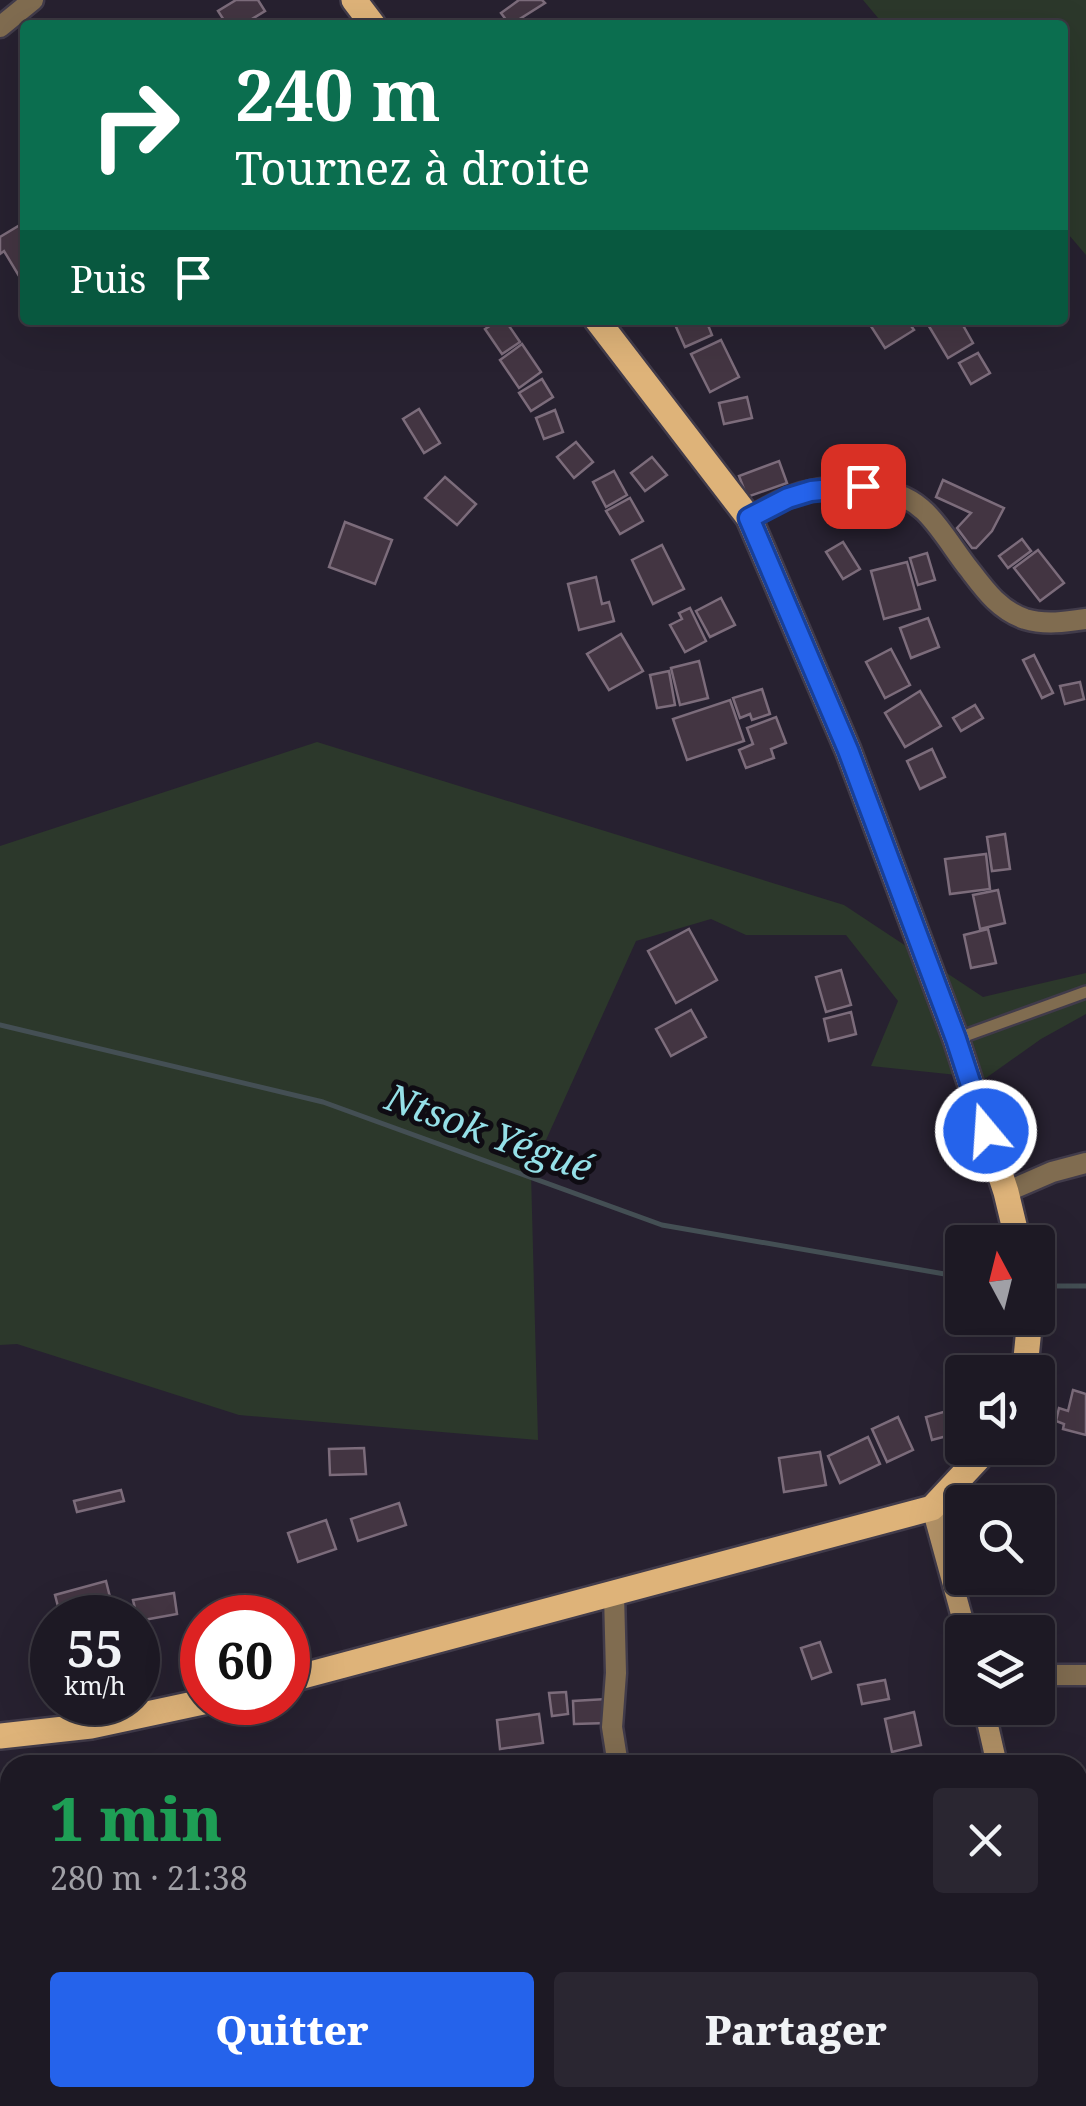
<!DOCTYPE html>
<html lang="fr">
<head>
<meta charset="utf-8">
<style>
  :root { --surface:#1d1924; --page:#2a2631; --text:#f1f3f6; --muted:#a0a0a6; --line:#3b3841; --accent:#2563eb }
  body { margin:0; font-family:"Noto Serif",serif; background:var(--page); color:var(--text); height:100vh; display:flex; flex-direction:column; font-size:38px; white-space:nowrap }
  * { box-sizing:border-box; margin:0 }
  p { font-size:32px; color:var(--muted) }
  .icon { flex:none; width:55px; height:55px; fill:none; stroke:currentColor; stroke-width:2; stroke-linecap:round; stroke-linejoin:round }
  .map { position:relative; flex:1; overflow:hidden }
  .drawer { position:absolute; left:0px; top:1755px; width:1088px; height:352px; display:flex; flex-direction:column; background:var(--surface); border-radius:30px 30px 0 0; box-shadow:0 10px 40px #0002,0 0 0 2px var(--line) }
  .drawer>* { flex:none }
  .hud { position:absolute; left:20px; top:20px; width:1048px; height:305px; border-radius:10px; box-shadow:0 10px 40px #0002,0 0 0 2px var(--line); background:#0b6e4f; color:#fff; overflow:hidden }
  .needle { width:65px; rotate:353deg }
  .buttons { position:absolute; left:945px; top:1225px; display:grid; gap:20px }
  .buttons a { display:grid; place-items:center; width:110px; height:110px; border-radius:10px; background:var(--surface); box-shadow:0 10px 40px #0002,0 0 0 2px var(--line); font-size:50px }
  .speed { position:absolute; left:30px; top:1595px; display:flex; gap:20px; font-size:50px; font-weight:700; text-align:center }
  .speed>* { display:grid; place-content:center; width:130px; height:130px; border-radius:50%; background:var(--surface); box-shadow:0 10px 40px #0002,0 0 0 2px var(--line); line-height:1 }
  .speed small { font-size:25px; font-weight:400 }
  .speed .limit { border:15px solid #d22; background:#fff; color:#111 }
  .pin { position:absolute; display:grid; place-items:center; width:85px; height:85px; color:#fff; margin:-42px; border-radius:20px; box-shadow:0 5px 15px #0006 }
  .me { position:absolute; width:110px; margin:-55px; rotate:342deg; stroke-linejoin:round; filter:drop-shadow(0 0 8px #0008) }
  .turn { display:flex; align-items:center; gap:35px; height:210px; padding:0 50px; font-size:45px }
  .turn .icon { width:130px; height:130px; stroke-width:2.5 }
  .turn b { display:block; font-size:70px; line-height:85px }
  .then { display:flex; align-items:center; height:95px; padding:0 50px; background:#0003; gap:20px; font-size:38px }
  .round { display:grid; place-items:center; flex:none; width:105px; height:105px; border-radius:10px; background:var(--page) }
  .summary { display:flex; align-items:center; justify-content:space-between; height:170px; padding:0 50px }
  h1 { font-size:60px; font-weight:800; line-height:75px; color:#1e9e55 }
  .button { display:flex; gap:20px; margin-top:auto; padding:20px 50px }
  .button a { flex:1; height:115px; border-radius:10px; background:var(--accent); color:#fff; font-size:40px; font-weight:800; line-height:115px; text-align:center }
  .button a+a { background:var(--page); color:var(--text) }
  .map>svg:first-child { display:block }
  .green { fill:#2c382b }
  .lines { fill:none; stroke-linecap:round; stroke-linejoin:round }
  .stream { stroke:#444f54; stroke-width:5 }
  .building { fill:#433542; stroke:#7c6c7b; stroke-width:2.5 }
  .lane-casing { stroke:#413b4a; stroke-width:16 }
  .street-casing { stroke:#413b4a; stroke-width:25 }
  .secondary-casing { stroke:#413b4a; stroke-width:25 }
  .primary-casing { stroke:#413b4a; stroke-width:30 }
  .lane { stroke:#806c50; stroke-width:11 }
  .street { stroke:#806c50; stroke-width:20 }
  .secondary { stroke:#b59468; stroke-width:20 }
  .primary { stroke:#deb379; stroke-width:25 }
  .route-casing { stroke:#184099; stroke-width:25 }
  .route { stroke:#2563eb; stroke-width:18 }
  .labels { text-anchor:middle; stroke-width:10; stroke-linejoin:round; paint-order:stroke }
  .water-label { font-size:38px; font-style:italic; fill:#95e0e8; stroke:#0f0c13 }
</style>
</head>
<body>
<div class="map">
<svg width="1086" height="2106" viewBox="0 0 1086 2106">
  <rect width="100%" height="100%" fill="#272130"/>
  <g class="green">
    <polygon points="863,0 1086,0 1086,255 1063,228 1062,25 884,25"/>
    <polygon points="317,742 844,905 983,997 1086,973 1086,1014 1041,1039 986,1078 871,1066 898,1001 846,935 746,935 711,919 636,941 531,1173 538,1440 239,1415 17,1344 0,1345 0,846"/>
  </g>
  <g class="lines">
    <g class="stream">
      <polyline points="0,1025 323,1102 662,1225 962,1277"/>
      <polyline points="1038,1286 1086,1286"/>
    </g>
  </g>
  <g class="building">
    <polygon points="236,0 258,0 265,11 242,25 227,25 218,11"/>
    <polygon points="519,0 542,0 545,3 510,25 501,13"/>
    <polygon points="25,222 25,286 4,251 0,254 0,237"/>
    <polygon points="499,320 505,320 520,342 502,354 485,329"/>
    <polygon points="673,320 706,320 712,335 685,347"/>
    <polygon points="867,320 907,320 914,330 885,348"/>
    <polygon points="933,320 960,320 973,343 948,358 927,323"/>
    <polygon points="721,340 739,377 710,392 691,354"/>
    <polygon points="522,344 541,372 519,388 500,360"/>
    <polygon points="978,353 990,373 971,384 959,363"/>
    <polygon points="542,379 553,397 531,411 519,393"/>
    <polygon points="747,397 752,418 724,424 719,403"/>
    <polygon points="419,409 440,443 424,453 403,419"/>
    <polygon points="555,410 563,432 544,439 536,418"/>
    <polygon points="576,442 593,462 574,478 557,457"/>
    <polygon points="652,457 667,475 645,491 631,473"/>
    <polygon points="779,461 787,483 747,497 739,476"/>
    <polygon points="614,471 627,495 606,507 593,482"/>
    <polygon points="445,477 476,504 457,525 425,498"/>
    <polygon points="943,480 1004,508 992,531 976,548 972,548 957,528 971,513 936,497"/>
    <polygon points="630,498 643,521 620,534 606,511"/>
    <polygon points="345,522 392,540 375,584 329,567"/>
    <polygon points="1022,539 1031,551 1008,568 999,556"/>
    <polygon points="843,542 860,569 843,579 826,552"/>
    <polygon points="662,545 684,589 653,604 632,560"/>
    <polygon points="1038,550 1064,583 1040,601 1014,568"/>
    <polygon points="927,553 935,580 918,585 910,558"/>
    <polygon points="907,562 920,609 884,619 871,571"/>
    <polygon points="596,577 602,604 609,602 614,621 579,630 568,584"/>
    <polygon points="721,598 735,625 710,637 696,611"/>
    <polygon points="690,608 706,641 685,652 670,625 682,619 679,613"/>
    <polygon points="928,618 939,647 911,658 900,628"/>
    <polygon points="621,634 643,671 609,690 587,654"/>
    <polygon points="891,649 910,685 885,698 866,662"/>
    <polygon points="1034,655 1053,693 1042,698 1023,660"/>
    <polygon points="699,661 708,698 680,705 671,668"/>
    <polygon points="669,671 675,705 657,708 650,675"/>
    <polygon points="1080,682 1084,699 1065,704 1060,686"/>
    <polygon points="762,689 770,714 752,720 750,714 740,718 733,698"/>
    <polygon points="920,691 941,726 905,747 885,713"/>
    <polygon points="730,700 744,741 687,760 673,719"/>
    <polygon points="975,705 983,718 961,731 953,718"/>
    <polygon points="776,717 786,743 771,749 774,758 746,768 739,750 753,744 747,728"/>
    <polygon points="932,749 945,777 920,789 907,761"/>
    <polygon points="1005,834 1010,869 992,871 987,837"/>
    <polygon points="986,854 990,889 950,894 945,859"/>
    <polygon points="998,890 1005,923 980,929 973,895"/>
    <polygon points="689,929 717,980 676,1003 648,951"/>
    <polygon points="988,929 996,963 971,968 964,935"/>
    <polygon points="841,970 851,1005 826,1012 816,977"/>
    <polygon points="691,1010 706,1037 671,1056 656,1029"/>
    <polygon points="851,1012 856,1034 829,1041 824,1019"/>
    <polygon points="1073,1390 1086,1394 1086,1435 1063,1429 1064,1424 1056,1421 1059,1408 1068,1411"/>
    <polygon points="957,1408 962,1432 932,1440 926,1417"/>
    <polygon points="898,1417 913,1450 887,1462 872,1429"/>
    <polygon points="868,1437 880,1464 840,1483 828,1456"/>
    <polygon points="364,1448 366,1474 330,1475 329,1449"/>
    <polygon points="820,1452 826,1485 784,1492 779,1458"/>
    <polygon points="121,1490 124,1501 77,1512 74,1501"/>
    <polygon points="399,1503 406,1525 358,1541 351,1519"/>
    <polygon points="326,1520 336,1549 298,1562 288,1533"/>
    <polygon points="106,1581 113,1609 80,1618 61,1618 55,1595"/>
    <polygon points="174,1593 177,1614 138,1621 133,1600"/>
    <polygon points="820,1642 831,1672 812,1679 801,1648"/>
    <polygon points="885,1680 889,1699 862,1704 858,1685"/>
    <polygon points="566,1692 568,1714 552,1716 549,1693"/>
    <polygon points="606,1699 608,1723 574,1724 573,1701"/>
    <polygon points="914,1712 921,1745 892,1752 885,1719"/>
    <polygon points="539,1714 543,1743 500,1749 497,1720"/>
    <polygon points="1086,1925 1086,1962 1079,1964 1078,1928"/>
  </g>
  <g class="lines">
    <g class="lane-casing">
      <polyline id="lane" points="956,1039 1086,992"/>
    </g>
    <g class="street-casing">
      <g id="street">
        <polyline points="0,27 33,0"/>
        <path d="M749,518C763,511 776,502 790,497C827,483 891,481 922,509C937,521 956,553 969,569C985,590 999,610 1025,619C1045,625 1066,622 1086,619"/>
        <polyline points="1006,1192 1052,1172 1086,1163"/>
        <polyline points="614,1594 616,1673 612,1727 618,1765"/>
        <polyline points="1038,1675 1086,1675"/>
        <polyline points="683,2098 684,2106"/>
        <polyline points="813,2098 816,2106"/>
      </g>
    </g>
    <g class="secondary-casing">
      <g id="secondary">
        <polyline points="932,1508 966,1632"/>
        <polyline points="984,1708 997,1765"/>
        <polyline points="1057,2098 1058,2106"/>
      </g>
    </g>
    <g class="primary-casing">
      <g id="primary">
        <polyline points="354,0 373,25"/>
        <polyline points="597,320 749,518 848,750 956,1039 1006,1192 1018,1242"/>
        <polyline points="1022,1372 1026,1358 1030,1318"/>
        <polyline points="288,1680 932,1508 988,1448"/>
        <polyline points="0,1736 91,1726 203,1702"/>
      </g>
    </g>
    <use href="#lane" class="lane"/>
    <use href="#street" class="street"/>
    <use href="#secondary" class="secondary"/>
    <use href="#primary" class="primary"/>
  </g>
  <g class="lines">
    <g class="route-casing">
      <polyline id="route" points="863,486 811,491 788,498 749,518 848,750 956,1039 986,1131"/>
    </g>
    <use href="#route" class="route"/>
  </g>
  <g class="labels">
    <g class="water-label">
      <text transform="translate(489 1133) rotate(20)" y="13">Ntsok Yégué</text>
    </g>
  </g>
</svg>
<div class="buttons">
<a><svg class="needle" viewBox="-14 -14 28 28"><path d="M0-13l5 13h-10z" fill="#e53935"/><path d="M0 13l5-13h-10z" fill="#a0a0a6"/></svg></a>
<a><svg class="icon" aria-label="sound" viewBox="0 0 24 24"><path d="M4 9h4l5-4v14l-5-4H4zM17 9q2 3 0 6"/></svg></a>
<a><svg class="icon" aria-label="search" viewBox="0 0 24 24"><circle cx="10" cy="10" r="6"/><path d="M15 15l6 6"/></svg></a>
<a><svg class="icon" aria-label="layers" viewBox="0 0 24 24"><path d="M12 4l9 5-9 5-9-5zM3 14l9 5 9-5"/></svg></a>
</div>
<div class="speed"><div>55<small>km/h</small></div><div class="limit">60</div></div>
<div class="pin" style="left:863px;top:486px;background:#d93025"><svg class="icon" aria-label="arrive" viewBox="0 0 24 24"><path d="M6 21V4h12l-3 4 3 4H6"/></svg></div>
<svg class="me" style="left:986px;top:1131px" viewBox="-20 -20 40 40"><circle r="17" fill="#2563eb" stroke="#fff" stroke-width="3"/><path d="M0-11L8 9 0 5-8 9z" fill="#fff"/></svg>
<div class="hud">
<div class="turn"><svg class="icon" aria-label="right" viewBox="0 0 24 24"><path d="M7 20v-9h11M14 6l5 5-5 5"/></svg><div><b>240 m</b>Tournez à droite</div></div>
<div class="then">Puis<svg class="icon" aria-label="arrive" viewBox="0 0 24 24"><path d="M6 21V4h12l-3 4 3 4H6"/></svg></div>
</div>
<section class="drawer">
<div class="summary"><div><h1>1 min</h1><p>280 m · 21:38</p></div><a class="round"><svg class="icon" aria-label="close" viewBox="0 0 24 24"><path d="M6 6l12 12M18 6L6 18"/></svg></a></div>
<div class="button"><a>Quitter</a><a>Partager</a></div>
</section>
</div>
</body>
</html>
